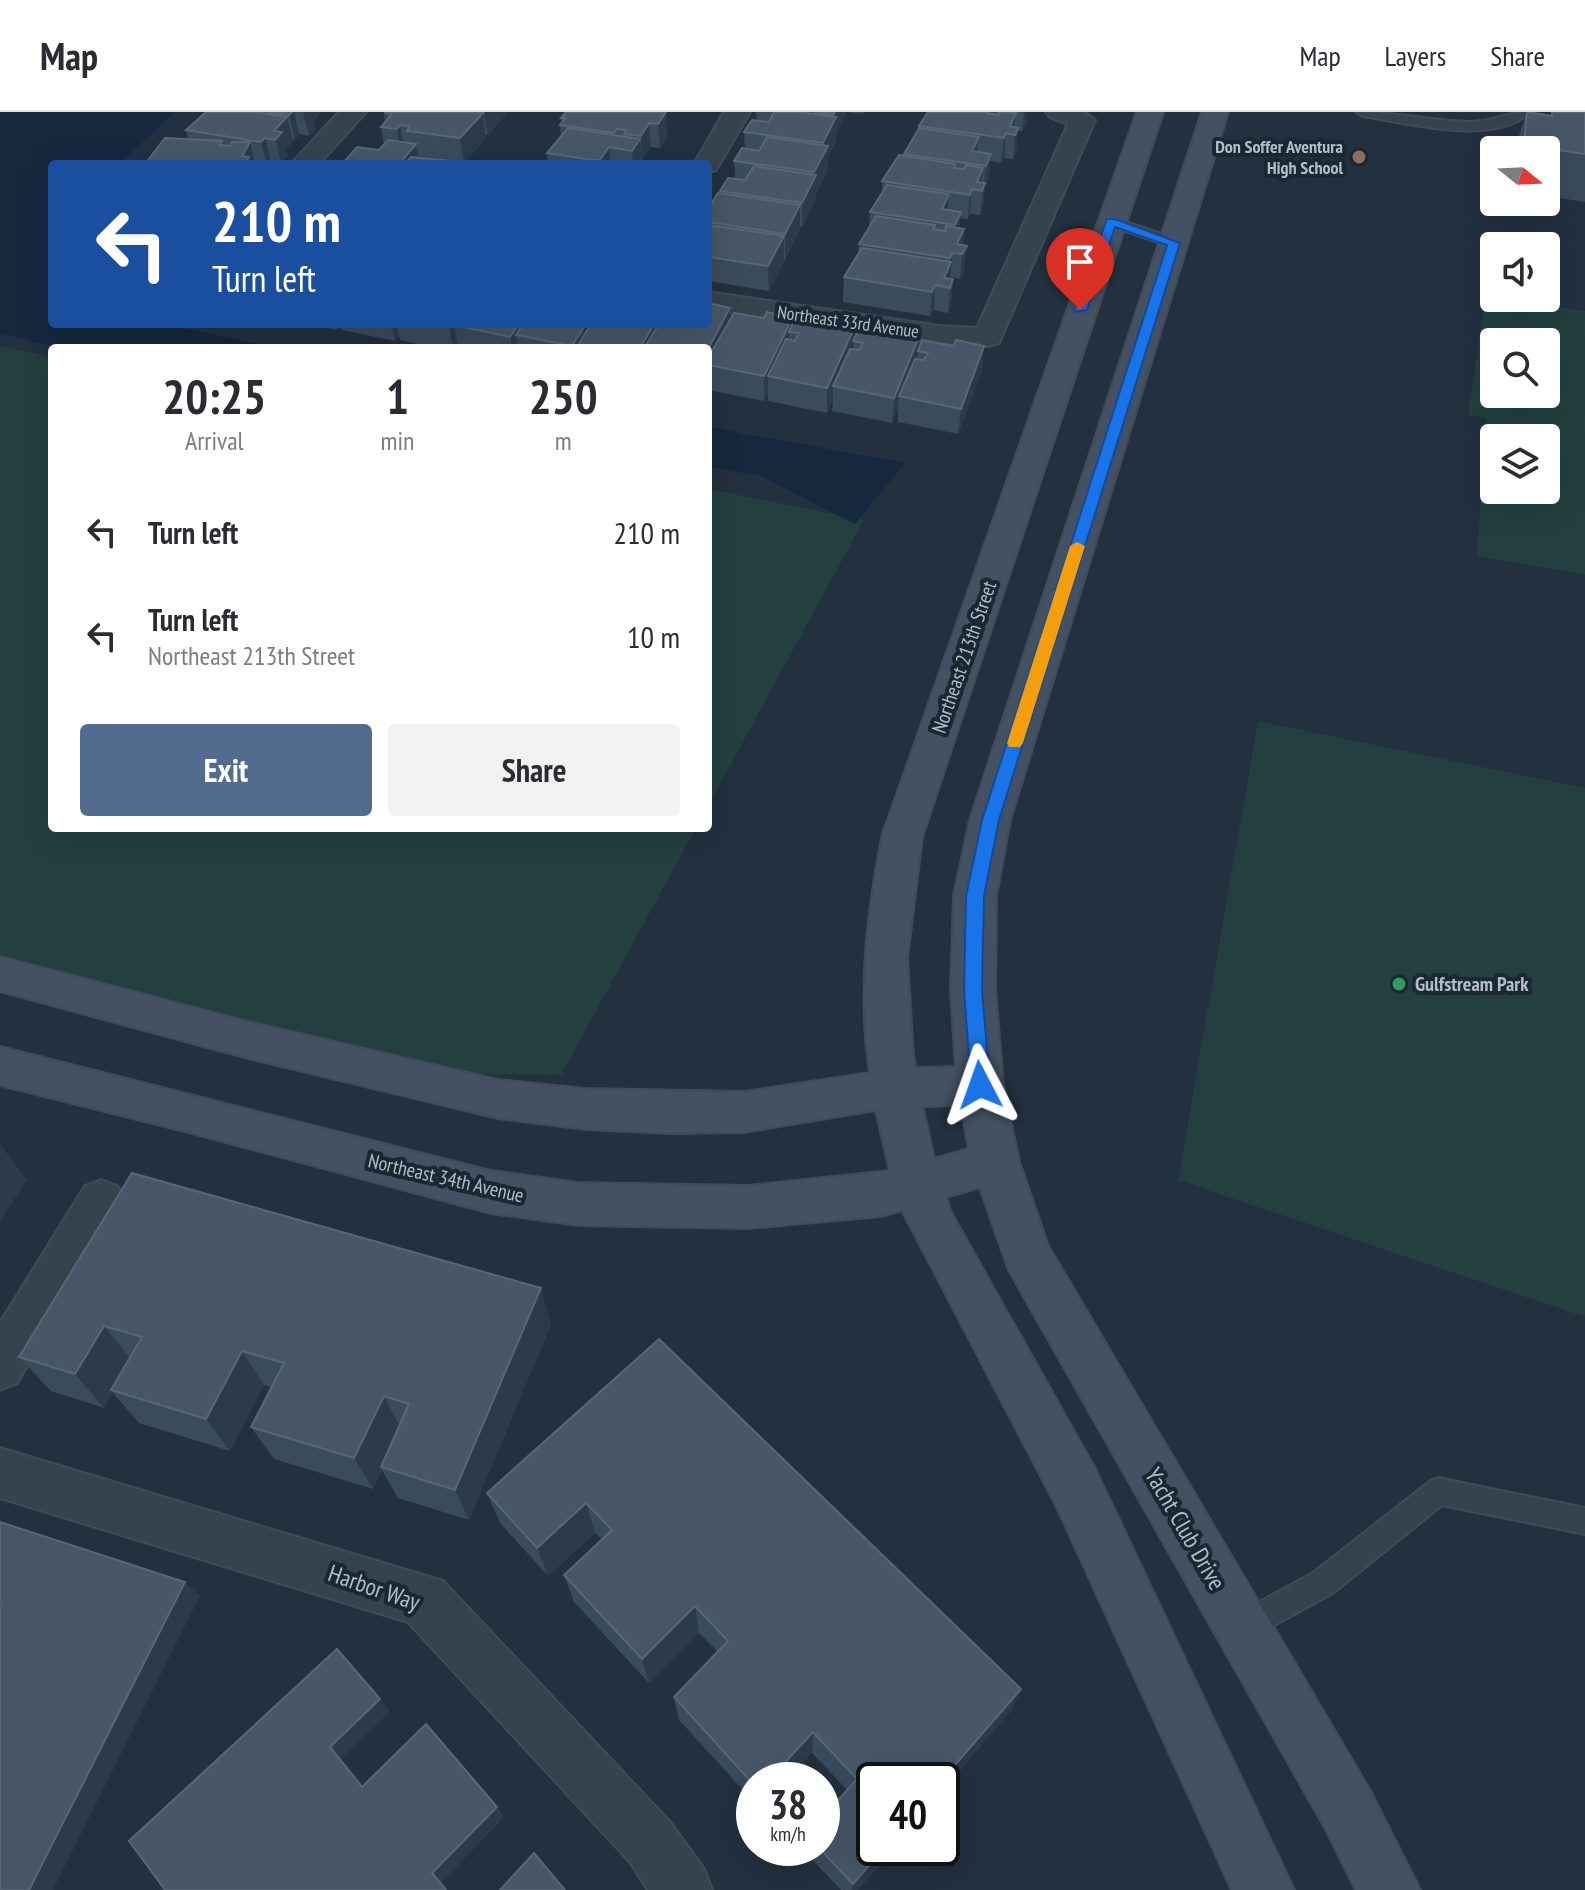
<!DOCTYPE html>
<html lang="en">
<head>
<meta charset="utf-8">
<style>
  :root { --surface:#fff; --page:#f2f2f3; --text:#2b2b33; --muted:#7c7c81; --line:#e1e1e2; --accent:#536b8e }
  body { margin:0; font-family:"PT Sans Narrow",sans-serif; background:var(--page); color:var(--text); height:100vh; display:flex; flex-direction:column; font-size:30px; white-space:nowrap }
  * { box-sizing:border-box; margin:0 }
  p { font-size:26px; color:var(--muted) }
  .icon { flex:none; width:44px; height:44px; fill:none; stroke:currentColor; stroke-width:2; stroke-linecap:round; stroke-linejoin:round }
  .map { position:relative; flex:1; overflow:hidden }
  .panel { position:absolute; left:48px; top:232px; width:664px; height:488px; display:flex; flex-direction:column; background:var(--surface); border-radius:8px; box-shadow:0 8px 32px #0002 }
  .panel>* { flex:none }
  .hud { position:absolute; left:48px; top:48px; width:664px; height:168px; border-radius:8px; box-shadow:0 8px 32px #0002; background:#1a4fa0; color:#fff; overflow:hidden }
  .needle { width:52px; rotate:108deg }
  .buttons { position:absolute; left:1480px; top:24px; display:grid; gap:16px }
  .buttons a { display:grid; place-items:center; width:80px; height:80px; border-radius:8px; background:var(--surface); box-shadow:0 8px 32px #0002; font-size:40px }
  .speed { position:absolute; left:736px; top:1650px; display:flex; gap:16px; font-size:40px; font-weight:700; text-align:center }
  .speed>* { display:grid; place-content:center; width:104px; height:104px; border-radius:50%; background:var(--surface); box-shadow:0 8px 32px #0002; line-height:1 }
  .speed small { font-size:20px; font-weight:400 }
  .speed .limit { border:4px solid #111; border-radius:12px; background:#fff; color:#111 }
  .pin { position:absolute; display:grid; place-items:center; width:68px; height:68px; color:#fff; margin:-82px -34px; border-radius:50% 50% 50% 0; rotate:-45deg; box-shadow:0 0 8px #0007 }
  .pin .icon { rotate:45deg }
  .me { position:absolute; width:88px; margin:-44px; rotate:356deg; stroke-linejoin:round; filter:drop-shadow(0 0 6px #0008) }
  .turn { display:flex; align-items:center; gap:28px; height:168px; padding:0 32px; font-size:36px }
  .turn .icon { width:104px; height:104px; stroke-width:2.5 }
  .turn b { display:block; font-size:56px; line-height:68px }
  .eta { display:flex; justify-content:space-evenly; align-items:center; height:136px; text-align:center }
  .eta b { font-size:48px; font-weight:800; line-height:56px }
  .primary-button { display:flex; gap:16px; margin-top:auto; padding:16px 32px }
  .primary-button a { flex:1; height:92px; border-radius:8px; background:var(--accent); color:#fff; font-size:32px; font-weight:800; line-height:92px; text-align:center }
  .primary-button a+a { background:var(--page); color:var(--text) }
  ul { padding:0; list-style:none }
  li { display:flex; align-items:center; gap:24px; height:104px; padding:0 32px }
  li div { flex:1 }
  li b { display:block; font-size:30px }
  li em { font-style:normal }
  header { display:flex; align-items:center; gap:48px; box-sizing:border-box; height:112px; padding:0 40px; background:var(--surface); border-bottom:2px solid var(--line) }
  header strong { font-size:38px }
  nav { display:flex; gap:44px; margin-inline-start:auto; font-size:28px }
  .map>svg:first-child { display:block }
  .green { fill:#243f40; fill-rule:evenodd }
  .water { fill:#15283e }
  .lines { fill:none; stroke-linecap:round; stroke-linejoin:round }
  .lane-casing { stroke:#404b58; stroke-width:4 }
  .street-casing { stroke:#404b58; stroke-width:4 }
  .secondary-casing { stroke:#404b58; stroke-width:4 }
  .lane { fill:#37424f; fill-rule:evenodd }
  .street { fill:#37424f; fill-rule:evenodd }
  .secondary { fill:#445162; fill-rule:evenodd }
  .wall { fill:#3a4b5c; fill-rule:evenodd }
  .shaded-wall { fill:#2b3b4c }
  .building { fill:#475768; stroke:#586777; stroke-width:2 }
  .route { fill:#1a73e8; stroke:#114b97; stroke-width:2 }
  .slow { fill:#f59e0b }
  .education-dot { fill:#8d6e63; stroke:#1c2734; stroke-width:3 }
  .leisure-dot { fill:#2e9e5b; stroke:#1c2734; stroke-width:3 }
  .labels { text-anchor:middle; stroke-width:8; stroke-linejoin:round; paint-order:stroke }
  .far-poi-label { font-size:18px; font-weight:bold; fill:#b3bdca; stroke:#1c2734; text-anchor:end }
  .far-street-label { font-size:18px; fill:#b3bdca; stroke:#1c2734 }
  .street-label { font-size:20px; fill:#b3bdca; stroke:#1c2734 }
  .poi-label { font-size:20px; font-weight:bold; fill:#b3bdca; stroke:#1c2734; text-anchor:start }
  .near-street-label { font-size:24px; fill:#b3bdca; stroke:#1c2734 }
</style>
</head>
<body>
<header>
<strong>Map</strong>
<nav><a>Map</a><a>Layers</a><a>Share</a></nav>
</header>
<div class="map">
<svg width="1585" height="1778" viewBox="0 0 1585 1778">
  <rect width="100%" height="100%" fill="#22303f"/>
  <g class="green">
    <path d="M1499,186L1585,199V463L1477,444L1486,306L1468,303L1484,194ZM1494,230H1546V282H1494ZM1494,326H1546V378H1494Z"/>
    <polygon points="0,234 52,245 52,716 696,716 561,963 400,962 0,855"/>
    <polygon points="708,377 864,408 708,694"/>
    <polygon points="1258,609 1585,676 1585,1205 1178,1068"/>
  </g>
  <g class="water">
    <polygon points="0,0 175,0 119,52 52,52 52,212 164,212 276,236 59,236 0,221"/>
    <polygon points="708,315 905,351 855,412 761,364 708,355"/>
  </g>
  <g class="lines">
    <g class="lane-casing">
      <g id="lane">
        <path d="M1356,0C1394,0 1431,9 1469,10C1491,10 1509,0 1530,0C1495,35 1407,11 1363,4Z"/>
        <polygon points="1111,105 1179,128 1181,131 1179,134 1169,134 1106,112 1104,109"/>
        <polygon points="1438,1366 1585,1396 1585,1422 1442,1393 1333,1481 1252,1525 1242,1529 1232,1525 1228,1515 1232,1505 1313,1461 1429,1370"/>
      </g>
    </g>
    <g class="street-casing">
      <g id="street">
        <polygon points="339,0 366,0 319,52 291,52"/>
        <polygon points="724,0 750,0 716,58 708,60 708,52 694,52"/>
        <polygon points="1046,0 1084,0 1095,8 999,231 988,234 940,232 708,198 708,180 940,214 977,216 1068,12 1050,5"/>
        <polygon points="101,1068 117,1074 124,1088 117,1102 17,1271 0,1278 0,1211 85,1074"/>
        <polygon points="0,1336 443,1469 670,1710 704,1757 712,1778 648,1778 630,1750 408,1510 0,1386"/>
      </g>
    </g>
    <g class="secondary-casing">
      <path id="secondary" d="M1137,0H1163L922,725L907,846L913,944L915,956L956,955L951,878L954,784L970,708L1202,0H1228L1010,708L996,784L995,878L1003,973L1019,1050L1048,1134L1369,1677L1420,1778H1356L1327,1719L1009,1158L980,1075L946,1085L950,1099L1095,1357L1294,1778H1232L1057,1395L902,1098L881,1104L748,1116L578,1113L491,1101L181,1018L0,973V935L491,1059L578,1071L748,1074L890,1059L876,998L744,1020L672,1021L586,1017L498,1006L248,946L0,879V845L248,910L498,968L586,977L744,980L870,961C858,880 867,805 882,725ZM961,993L969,1037L934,1047L922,994Z"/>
    </g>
    <use href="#lane" class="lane"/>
    <use href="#street" class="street"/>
    <use href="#secondary" class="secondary"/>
  </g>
  <g class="wall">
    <polygon points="206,0 321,0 319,1 319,3 313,9 315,17 309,24 299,22 295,28 293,27 293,29 286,37 288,44 281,52 271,50 269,52 145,52 188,27 186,18"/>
    <path d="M384,0H508L488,23H486V26L464,51L463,50V52H342L379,38L384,31L381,15L385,10ZM418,44L460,50L418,45Z"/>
    <polygon points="666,0 667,25 660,36 651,35 642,48 641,52 548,52 547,41 561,24 560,13 562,10 561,6"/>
    <polygon points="756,0 864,0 863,2 846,0 836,21 836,29 828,44 828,58 816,81 816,87 802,115 800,115 800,117 769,179 708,169 708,95 709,95 720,81 720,79 735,67 734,49 745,37 744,20 757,8"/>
    <polygon points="928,0 1027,0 1026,13 1022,19 1018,19 1016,40 1013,47 1004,46 1001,51 990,49 989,66 985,75 983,96 980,103 970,102 968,107 960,106 959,116 964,117 963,133 964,159 960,167 951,165 950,166 953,167 951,192 948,201 934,198 930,204 843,190 844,165 858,141 859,132 869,115 870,100 882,80 882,69 904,44 904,42 919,17 919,14"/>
    <polygon points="1527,0 1550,4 1552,0 1585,0 1585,90 1546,84 1546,38 1514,38"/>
    <polygon points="730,208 792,214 855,227 890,224 919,225 918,238 954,234 984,234 982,259 958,322 898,310 898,296 892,311 832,299 833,288 827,301 768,289 768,281 764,289 708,278 708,236 459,236 458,234 457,236 436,236 400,228 399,223 395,229 342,218 341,214 337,218 305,212 708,212"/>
    <polygon points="251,212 275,212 271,216"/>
    <polygon points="132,1061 551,1212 469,1408 398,1386 382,1358 373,1377 274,1347 251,1315 271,1275 264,1273 230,1339 139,1311 113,1281 104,1296 51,1279 19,1245"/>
    <polygon points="659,1227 1021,1577 1010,1600 874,1736 894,1736 858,1778 841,1778 806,1741 806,1736 822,1736 847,1678 812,1641 754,1668 754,1690 679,1608 674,1585 718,1540 699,1521 649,1571 574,1490 564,1463 602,1427 595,1421 548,1464 500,1411 487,1381"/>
  </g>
  <g class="shaded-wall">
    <polygon points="290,0 294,0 299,22 295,28 289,3"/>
    <polygon points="303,0 319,0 319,3 313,9 315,17 309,24"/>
    <polygon points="484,0 508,0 488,23"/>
    <polygon points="666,0 667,25 660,36 658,12"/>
    <polygon points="835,0 846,0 846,2 836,21 836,29 828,44 828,58 816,81 816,87 802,115 802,91 814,66 814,60 822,45 823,31 833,12 833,3"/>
    <polygon points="1014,0 1015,0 1015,4 1016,1 1014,22 1011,23 1010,14 1013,9"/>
    <polygon points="1024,0 1027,0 1026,13 1022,19"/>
    <polygon points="483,1 486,26 464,51 460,26"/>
    <polygon points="287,5 293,29 286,37 288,44 281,52 274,19"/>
    <polygon points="649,11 651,35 642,48 641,24"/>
    <polygon points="400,13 404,37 401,41 397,17"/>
    <polygon points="1018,16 1016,40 1013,47 1015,23"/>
    <polygon points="1006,21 1004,46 1001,51 1004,26"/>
    <polygon points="979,25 976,49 972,39"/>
    <polygon points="265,26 271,50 269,52 267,52 261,30"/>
    <polygon points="640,27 642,51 641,52 633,52 632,39"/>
    <polygon points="250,30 255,52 244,52 242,44"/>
    <polygon points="416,32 419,52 399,52"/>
    <polygon points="609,35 611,52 600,52 599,49"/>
    <polygon points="991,42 989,66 985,75 983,96 980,103 986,54"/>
    <polygon points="983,56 981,79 977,70"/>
    <polygon points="972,77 970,102 968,107 970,83"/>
    <polygon points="949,82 947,107 942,97"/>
    <polygon points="800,93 800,117 785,146 785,122"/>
    <polygon points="961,100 959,124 953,138 955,113"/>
    <polygon points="964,117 962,142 957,132"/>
    <polygon points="784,124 784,149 769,179 768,154"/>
    <polygon points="967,134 964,159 960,167 962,142"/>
    <polygon points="953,141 949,175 944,166 949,156 950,146"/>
    <polygon points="953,167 951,192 948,201 950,176"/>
    <polygon points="935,173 934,198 930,204 932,180"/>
    <polygon points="730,196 731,221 708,253 708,237"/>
    <polygon points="792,207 792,220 789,220 789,238 768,264 768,281 764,289 764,264"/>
    <polygon points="335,212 340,212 341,214 337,218"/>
    <polygon points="391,212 396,212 399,223 395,229"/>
    <polygon points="451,212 473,212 454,213 458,234 457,236 453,236 449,215"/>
    <polygon points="519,212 539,212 516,223 518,236 512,236 510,225"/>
    <polygon points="586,212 604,212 578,233 578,236 573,236 572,234"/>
    <polygon points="654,212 670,212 656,236 640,236"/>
    <polygon points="855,214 853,242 833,274 833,288 827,301 827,276"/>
    <polygon points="919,225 917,251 899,284 898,297 892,311 894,286"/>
    <polygon points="984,234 982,259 958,322 961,297"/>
    <polygon points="0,1032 27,1068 0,1109"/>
    <polygon points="541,1176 551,1212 469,1408 455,1378"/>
    <polygon points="104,1214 132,1248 111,1278 113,1281 104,1296 75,1262"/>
    <polygon points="242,1239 264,1273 230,1339 206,1307"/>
    <polygon points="384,1284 401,1317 381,1355 382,1358 373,1377 354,1346"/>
    <polygon points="586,1391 595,1421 548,1464 537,1436"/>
    <polygon points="185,1470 200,1484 53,1778 29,1778"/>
    <polygon points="695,1494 699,1521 649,1571 642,1547"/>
    <polygon points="1021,1577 1010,1600 942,1680 942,1668"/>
    <polygon points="380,1587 390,1600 342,1646 373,1685 362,1675 330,1635"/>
    <polygon points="813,1620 812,1641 788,1668 769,1668"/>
    <polygon points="497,1695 504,1705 442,1770 448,1778 446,1778 432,1761"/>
    <polygon points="884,1736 894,1736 858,1778 852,1778 853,1772"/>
  </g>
  <g class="building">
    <polygon points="206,0 254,0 287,5 274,19 282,20 275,28 265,26 261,30 186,18"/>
    <polygon points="266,0 292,0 289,3"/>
    <polygon points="384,0 472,0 483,1 460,26 407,19 410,14 400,13 397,17 381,15 392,2"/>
    <polygon points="566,0 666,0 658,12 649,11 641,24 624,22 626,18 617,17 614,21 560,13 565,6 561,6"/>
    <polygon points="774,0 798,0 836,5 823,31 744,20 752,8 769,10"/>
    <polygon points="814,0 835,0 833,3"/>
    <polygon points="928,0 988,0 987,1 998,3 999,0 1016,1 1010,14 1018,16 1015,23 1006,21 1004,26 919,14"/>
    <polygon points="1527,0 1552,4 1552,0 1585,0 1585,42 1524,33"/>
    <polygon points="568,16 640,27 632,39 609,35 599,49 547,41"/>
    <polygon points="919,16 979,25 972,39 991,42 986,54 904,42"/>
    <polygon points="767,25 828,34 814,60 734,49 742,36 759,39"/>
    <polygon points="165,26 222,29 219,33 230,34 232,30 250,30 242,44 249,45 245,52 145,52"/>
    <polygon points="388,28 416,32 399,52 342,52 357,35 379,38"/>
    <polygon points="899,43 955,52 954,56 964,57 966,53 983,56 977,70 985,71 982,79 972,77 970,83 882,69"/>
    <polygon points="411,45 463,50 461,52 405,52"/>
    <polygon points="754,54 816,63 802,91 720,79 728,66 745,68"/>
    <polygon points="887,73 949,82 942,97 961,100 955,113 870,100"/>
    <polygon points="718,81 800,93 785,122 708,110 708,95 709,95"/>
    <polygon points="876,104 935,113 933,117 945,119 946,114 964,117 957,132 967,134 962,142 953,141 950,146 859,132"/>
    <polygon points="708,113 784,124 768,154 708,145"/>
    <polygon points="862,136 951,150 944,166 953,167 950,176 935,173 932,180 844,165"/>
    <polygon points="708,191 730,196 708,237 708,236 644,236 659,212 708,212"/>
    <polygon points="767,200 792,207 764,264 708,253 708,246 734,201 764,206"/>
    <polygon points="829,208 855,214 827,276 768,264 786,227 795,229 799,221 789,220 794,209 826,214"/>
    <polygon points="436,212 451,212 449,215"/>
    <polygon points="455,212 519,212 510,225 454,213"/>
    <polygon points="523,212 586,212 572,234 516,223"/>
    <polygon points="591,212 654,212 640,236 593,236 578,233"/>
    <polygon points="892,218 919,225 894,286 833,274 850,237 859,238 863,231 853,229 858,219 890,224"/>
    <polygon points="922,228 954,234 956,228 984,234 961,297 899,284 915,247 924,248 928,241 918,239"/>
    <polygon points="132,1061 541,1176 455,1378 381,1355 409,1292 384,1284 354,1346 251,1315 284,1251 242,1239 206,1307 111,1278 142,1225 104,1214 75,1262 19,1245"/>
    <polygon points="659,1227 1021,1577 942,1668 874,1668 874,1736 884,1736 853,1772 819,1736 822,1736 822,1706 857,1667 813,1620 769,1668 754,1668 754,1673 674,1585 728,1529 695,1494 642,1547 564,1463 612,1418 586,1391 537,1436 487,1381"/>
    <polygon points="0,1410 185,1470 29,1778 0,1778 0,1494 2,1490 0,1489"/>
    <polygon points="337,1537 380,1587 330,1635 362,1675 426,1612 497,1695 432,1761 446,1778 165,1778 129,1729"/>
    <polygon points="534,1741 565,1778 500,1778"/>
  </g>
  <polygon class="route" points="1107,107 1115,107 1180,131 999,708 984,784 982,878 990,973 987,979 974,979 971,973 964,878 966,784 982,708 1167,133 1115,115 1087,198 1076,200 1074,198"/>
  <polygon class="slow" points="1077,430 1085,434 1023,631 1020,635 1009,635 1007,631 1070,434"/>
  <circle class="education-dot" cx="1359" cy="45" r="8"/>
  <circle class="leisure-dot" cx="1399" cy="872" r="8"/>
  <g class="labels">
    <g class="far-poi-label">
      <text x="1343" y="41">Don Soffer Aventura<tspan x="1343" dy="21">High School</tspan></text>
    </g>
    <g class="far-street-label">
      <text transform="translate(848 210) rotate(8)" y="6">Northeast 33rd Avenue</text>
    </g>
    <g class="street-label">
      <text transform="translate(964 545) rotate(-71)" y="7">Northeast 213th Street</text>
      <text transform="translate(446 1066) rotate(13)" y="7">Northeast 34th Avenue</text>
    </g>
    <g class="poi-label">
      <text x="1415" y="879">Gulfstream Park</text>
    </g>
    <g class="near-street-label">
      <text transform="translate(1185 1417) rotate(60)" y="8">Yacht Club Drive</text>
      <text transform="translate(374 1476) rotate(19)" y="8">Harbor Way</text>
    </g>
  </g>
</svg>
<div class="buttons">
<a><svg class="needle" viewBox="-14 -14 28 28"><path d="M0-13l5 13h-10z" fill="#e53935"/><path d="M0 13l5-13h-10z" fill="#7c7c81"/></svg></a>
<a><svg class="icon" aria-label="sound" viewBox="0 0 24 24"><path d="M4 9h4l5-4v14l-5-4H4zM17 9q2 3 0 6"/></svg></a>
<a><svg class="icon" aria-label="search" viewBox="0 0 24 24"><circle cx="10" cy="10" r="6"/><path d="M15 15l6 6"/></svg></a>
<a><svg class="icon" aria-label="layers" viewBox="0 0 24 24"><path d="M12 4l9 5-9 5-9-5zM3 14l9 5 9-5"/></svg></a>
</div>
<div class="speed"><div>38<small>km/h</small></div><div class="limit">40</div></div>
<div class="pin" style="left:1080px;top:198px;background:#d93025"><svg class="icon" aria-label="arrive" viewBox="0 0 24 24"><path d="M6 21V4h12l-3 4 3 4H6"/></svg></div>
<svg class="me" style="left:980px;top:973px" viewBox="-20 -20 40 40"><path d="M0-17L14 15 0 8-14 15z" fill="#1a73e8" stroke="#fff" stroke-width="4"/></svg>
<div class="hud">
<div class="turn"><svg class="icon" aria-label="left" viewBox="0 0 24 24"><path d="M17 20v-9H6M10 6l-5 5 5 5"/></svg><div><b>210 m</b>Turn left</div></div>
</div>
<section class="panel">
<div class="eta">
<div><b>20:25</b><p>Arrival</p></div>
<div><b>1</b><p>min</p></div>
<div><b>250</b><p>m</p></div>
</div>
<ul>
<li><svg class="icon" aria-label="left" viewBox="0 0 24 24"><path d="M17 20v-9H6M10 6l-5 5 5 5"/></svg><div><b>Turn left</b></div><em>210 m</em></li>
<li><svg class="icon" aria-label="left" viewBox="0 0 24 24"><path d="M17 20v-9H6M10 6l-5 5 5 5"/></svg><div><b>Turn left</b><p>Northeast 213th Street</p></div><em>10 m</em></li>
</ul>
<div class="primary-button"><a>Exit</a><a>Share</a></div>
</section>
</div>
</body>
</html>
